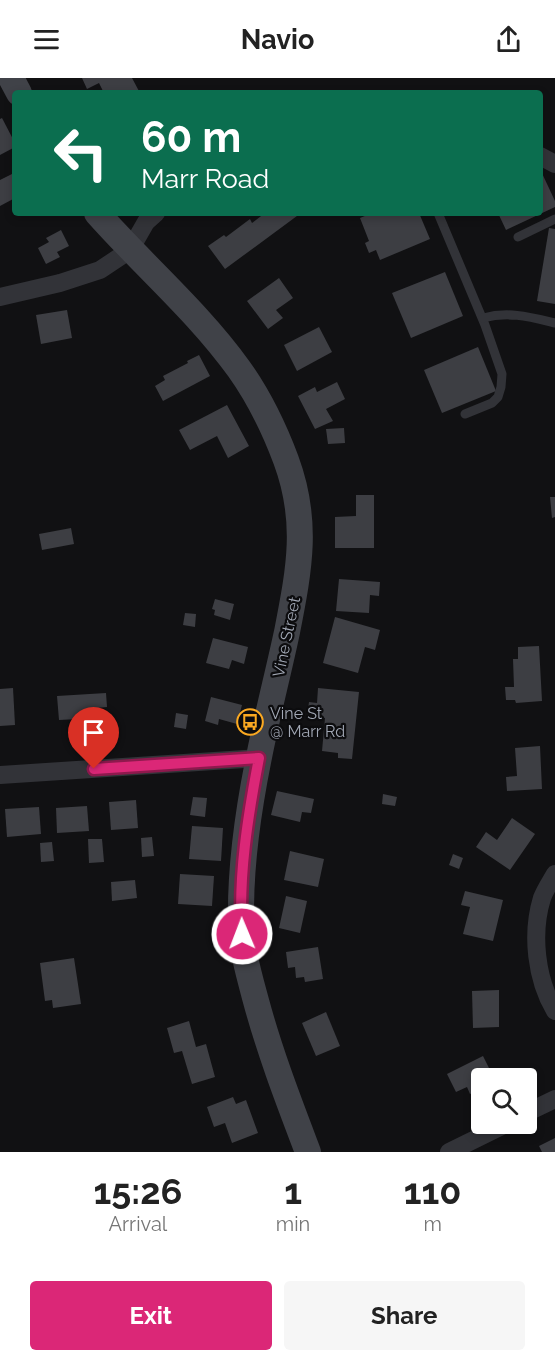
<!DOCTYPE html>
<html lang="en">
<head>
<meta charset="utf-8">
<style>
  :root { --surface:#fff; --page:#f6f6f6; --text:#222; --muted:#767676; --accent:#db2777 }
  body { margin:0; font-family:Raleway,sans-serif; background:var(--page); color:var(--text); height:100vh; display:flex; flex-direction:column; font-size:22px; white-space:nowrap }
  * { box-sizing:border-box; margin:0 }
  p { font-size:20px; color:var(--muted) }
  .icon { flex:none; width:33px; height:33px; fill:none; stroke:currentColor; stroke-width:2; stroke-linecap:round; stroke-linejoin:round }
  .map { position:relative; height:1074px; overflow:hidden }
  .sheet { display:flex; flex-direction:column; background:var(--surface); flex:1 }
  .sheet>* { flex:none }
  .hud { position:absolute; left:12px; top:12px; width:531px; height:126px; border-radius:6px; box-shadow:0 3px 9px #0003; background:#0b6e4f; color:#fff; overflow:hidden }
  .controls { position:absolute; left:471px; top:990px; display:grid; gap:12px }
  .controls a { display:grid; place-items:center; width:66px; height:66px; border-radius:6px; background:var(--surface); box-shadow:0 3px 9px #0003; font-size:30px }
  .pin { position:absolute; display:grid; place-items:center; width:51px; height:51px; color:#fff; margin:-62px -26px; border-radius:50% 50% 50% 0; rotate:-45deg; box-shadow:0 0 6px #0007 }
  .pin .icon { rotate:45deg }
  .me { position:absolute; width:66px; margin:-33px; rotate:359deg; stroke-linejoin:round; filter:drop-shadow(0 0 4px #0008) }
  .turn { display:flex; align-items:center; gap:21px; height:126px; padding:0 30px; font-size:27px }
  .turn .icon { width:78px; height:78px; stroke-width:2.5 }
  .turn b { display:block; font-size:42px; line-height:51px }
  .eta { display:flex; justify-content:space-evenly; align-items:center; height:102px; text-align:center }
  .eta b { font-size:36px; font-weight:700; line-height:42px }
  .action { display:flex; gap:12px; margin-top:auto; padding:12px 30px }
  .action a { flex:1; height:69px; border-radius:6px; background:var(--accent); color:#fff; font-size:24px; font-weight:700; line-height:69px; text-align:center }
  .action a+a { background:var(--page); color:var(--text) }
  header { display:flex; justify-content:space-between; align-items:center; height:78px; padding:0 30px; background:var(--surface); font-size:27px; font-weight:700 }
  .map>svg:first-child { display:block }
  .building { fill:#3d3e43 }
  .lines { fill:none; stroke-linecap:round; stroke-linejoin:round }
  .lane { stroke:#323338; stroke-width:9 }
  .street { stroke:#323338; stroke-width:18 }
  .secondary { stroke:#404248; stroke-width:26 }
  .route-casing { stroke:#8e194d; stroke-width:15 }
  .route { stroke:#db2777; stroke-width:10 }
  .labels { text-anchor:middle; stroke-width:4.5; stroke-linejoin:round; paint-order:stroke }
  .street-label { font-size:16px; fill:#a2a8b5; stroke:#0c0c0e }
  .poi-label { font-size:16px; fill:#a2a8b5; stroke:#0c0c0e; text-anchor:start }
</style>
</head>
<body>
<header><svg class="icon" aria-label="menu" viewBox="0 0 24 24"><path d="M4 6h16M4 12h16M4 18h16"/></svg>Navio<svg class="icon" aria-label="share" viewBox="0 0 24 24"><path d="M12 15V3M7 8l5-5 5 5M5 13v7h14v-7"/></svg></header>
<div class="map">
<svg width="555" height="1074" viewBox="0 0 555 1074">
  <rect width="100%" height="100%" fill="#111113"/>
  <g class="building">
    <polygon points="82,0 132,0 140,15 104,15 99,5 87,11"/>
    <polygon points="2,40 15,65 15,69 0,77 0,41"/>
    <polygon points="540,91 555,123 555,129 506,152 498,135 540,135"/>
    <polygon points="12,96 15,101 15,120 0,128 0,102"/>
    <polygon points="265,135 301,135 225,191 208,168 224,157 226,159 250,141 252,145"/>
    <polygon points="372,135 419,135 430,161 380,182 376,172 369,175 365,165 369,163 360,140"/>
    <polygon points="549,150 555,151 555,226 537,223"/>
    <polygon points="61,152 69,168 57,174 60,179 46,186 38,170 49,164 46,160"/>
    <polygon points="445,194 463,238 411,260 392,215"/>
    <polygon points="279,200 293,220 276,232 283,240 268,251 247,223"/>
    <polygon points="67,232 72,260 41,266 36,237"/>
    <polygon points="319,249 332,274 297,293 284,267"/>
    <polygon points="478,269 496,313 442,335 424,292"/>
    <polygon points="199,277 210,298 163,323 155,308 165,302 163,298 188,285 187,283"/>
    <polygon points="337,304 345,321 326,331 333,343 315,351 298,318 315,309 317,314"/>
    <polygon points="227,327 249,368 228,380 217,358 190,372 179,352"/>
    <polygon points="344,350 345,365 328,366 326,351"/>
    <polygon points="356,417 374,417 374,470 335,470 335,439 356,438"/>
    <polygon points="550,419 555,419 555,439 552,440"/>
    <polygon points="71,450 74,466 42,472 39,456"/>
    <polygon points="339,501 380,504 379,518 370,517 369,535 336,533"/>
    <polygon points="215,521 234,526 230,542 214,537 215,532 212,531"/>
    <polygon points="185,535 196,536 195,549 183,547"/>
    <polygon points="335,539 380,552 375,572 365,569 358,595 323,585"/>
    <polygon points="213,560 248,569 244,586 232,582 229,591 206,585"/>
    <polygon points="539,568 542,623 516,625 515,622 506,622 505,609 514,609 513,581 518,581 518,569"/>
    <polygon points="13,610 15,647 0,648 0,611"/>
    <polygon points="318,610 359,614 352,681 338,680 338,675 322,673 325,640 307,638 309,624 317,625"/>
    <polygon points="106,615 107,629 97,630 98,640 59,642 57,618"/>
    <polygon points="211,619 242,627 237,646 219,641 218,647 205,643"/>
    <polygon points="176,635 188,637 186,651 174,649"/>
    <polygon points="540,668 542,711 507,713 506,699 517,698 515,670"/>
    <polygon points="277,713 314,721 311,735 302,734 300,744 271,737"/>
    <polygon points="383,716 397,719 395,728 382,726"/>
    <polygon points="193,719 207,720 205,739 190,737"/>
    <polygon points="136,722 138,750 111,752 109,724"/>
    <polygon points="87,728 89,753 57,755 56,730"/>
    <polygon points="39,729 41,756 7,759 5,731"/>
    <polygon points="512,740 535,756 510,792 476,769 486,754 497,762"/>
    <polygon points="192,748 223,750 221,783 189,781"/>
    <polygon points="152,759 154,778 142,779 141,760"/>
    <polygon points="88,761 102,761 104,784 89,785"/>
    <polygon points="52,764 54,783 41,784 40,765"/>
    <polygon points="290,773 324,781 318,809 284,802"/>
    <polygon points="453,776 463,780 459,791 449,787"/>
    <polygon points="180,796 214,798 212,828 178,826"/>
    <polygon points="135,802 137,820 112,823 111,804"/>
    <polygon points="465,813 503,822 493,863 463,856 470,829 461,827"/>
    <polygon points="286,818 307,823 300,855 279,850"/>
    <polygon points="318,869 323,901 305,904 304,899 296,900 295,889 288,890 286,874"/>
    <polygon points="74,880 81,926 53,930 52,922 45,923 40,885"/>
    <polygon points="499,912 499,949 473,950 472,913"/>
    <polygon points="326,934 340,968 316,978 302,945"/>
    <polygon points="189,943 196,969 206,966 215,999 192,1006 182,973 174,975 167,950"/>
    <polygon points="483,978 494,1000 482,1000 482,1011 470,1016 467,1009 456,1014 447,996"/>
    <polygon points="233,1019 236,1026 246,1022 258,1055 232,1065 225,1045 214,1049 207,1029"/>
    <polygon points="555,1060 555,1074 542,1074 539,1068"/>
  </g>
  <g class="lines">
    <g class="lane">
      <polyline points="438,135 485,247 502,296 501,309 498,319 492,325 465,336"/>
      <polyline points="518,159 555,141"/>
      <path d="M483,240C509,233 530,239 555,245"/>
    </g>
    <g class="street">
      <polyline points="540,78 555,86"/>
      <polyline points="0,219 60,205 100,192 130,172 146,144 156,135"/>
      <polyline points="0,697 259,680"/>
      <path d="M555,796C551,803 545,812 542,820C531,856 536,901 555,933"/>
      <polyline points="526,1035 555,1021"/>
      <polyline points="449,1074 506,1046"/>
    </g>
    <g class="secondary">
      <polyline points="11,0 19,15"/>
      <path d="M97,135C144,188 198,234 239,291C259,319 274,350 286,382C309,444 299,492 287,554C278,596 267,638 259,679C248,733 240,788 241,843C241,870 249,897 256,923C270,975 289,1024 308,1074"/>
    </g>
  </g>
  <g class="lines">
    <g class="route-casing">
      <path id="route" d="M94,691L259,680C248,737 238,798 242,856"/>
    </g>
    <use href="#route" class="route"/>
  </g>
  <defs>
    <g id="bus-ring" transform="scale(1.35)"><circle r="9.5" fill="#0c0c0e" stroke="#fba921" stroke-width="1.5"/><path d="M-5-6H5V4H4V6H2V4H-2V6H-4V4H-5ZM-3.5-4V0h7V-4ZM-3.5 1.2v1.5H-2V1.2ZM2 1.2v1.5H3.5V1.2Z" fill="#fba921"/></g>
  </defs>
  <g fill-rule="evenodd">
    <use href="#bus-ring" x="250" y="644"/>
  </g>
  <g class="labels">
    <g class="street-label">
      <text transform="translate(286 559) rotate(-78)" y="6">Vine Street</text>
    </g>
    <g class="poi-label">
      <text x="270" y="641">Vine St<tspan x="270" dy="18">@ Marr Rd</tspan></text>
    </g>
  </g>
</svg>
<div class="controls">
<a><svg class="icon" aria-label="search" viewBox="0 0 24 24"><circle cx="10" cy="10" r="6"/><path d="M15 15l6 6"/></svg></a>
</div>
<div class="pin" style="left:94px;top:691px;background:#d93025"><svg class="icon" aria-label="arrive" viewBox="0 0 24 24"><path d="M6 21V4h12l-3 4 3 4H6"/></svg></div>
<svg class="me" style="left:242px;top:856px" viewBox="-20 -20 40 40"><circle r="17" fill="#db2777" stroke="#fff" stroke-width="3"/><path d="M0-11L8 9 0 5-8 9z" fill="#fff"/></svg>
<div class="hud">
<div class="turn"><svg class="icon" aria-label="left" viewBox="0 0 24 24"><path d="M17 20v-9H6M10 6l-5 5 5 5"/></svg><div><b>60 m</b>Marr Road</div></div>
</div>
</div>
<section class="sheet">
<div class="eta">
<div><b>15:26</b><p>Arrival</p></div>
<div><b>1</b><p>min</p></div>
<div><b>110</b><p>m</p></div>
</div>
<div class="action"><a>Exit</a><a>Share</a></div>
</section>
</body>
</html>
